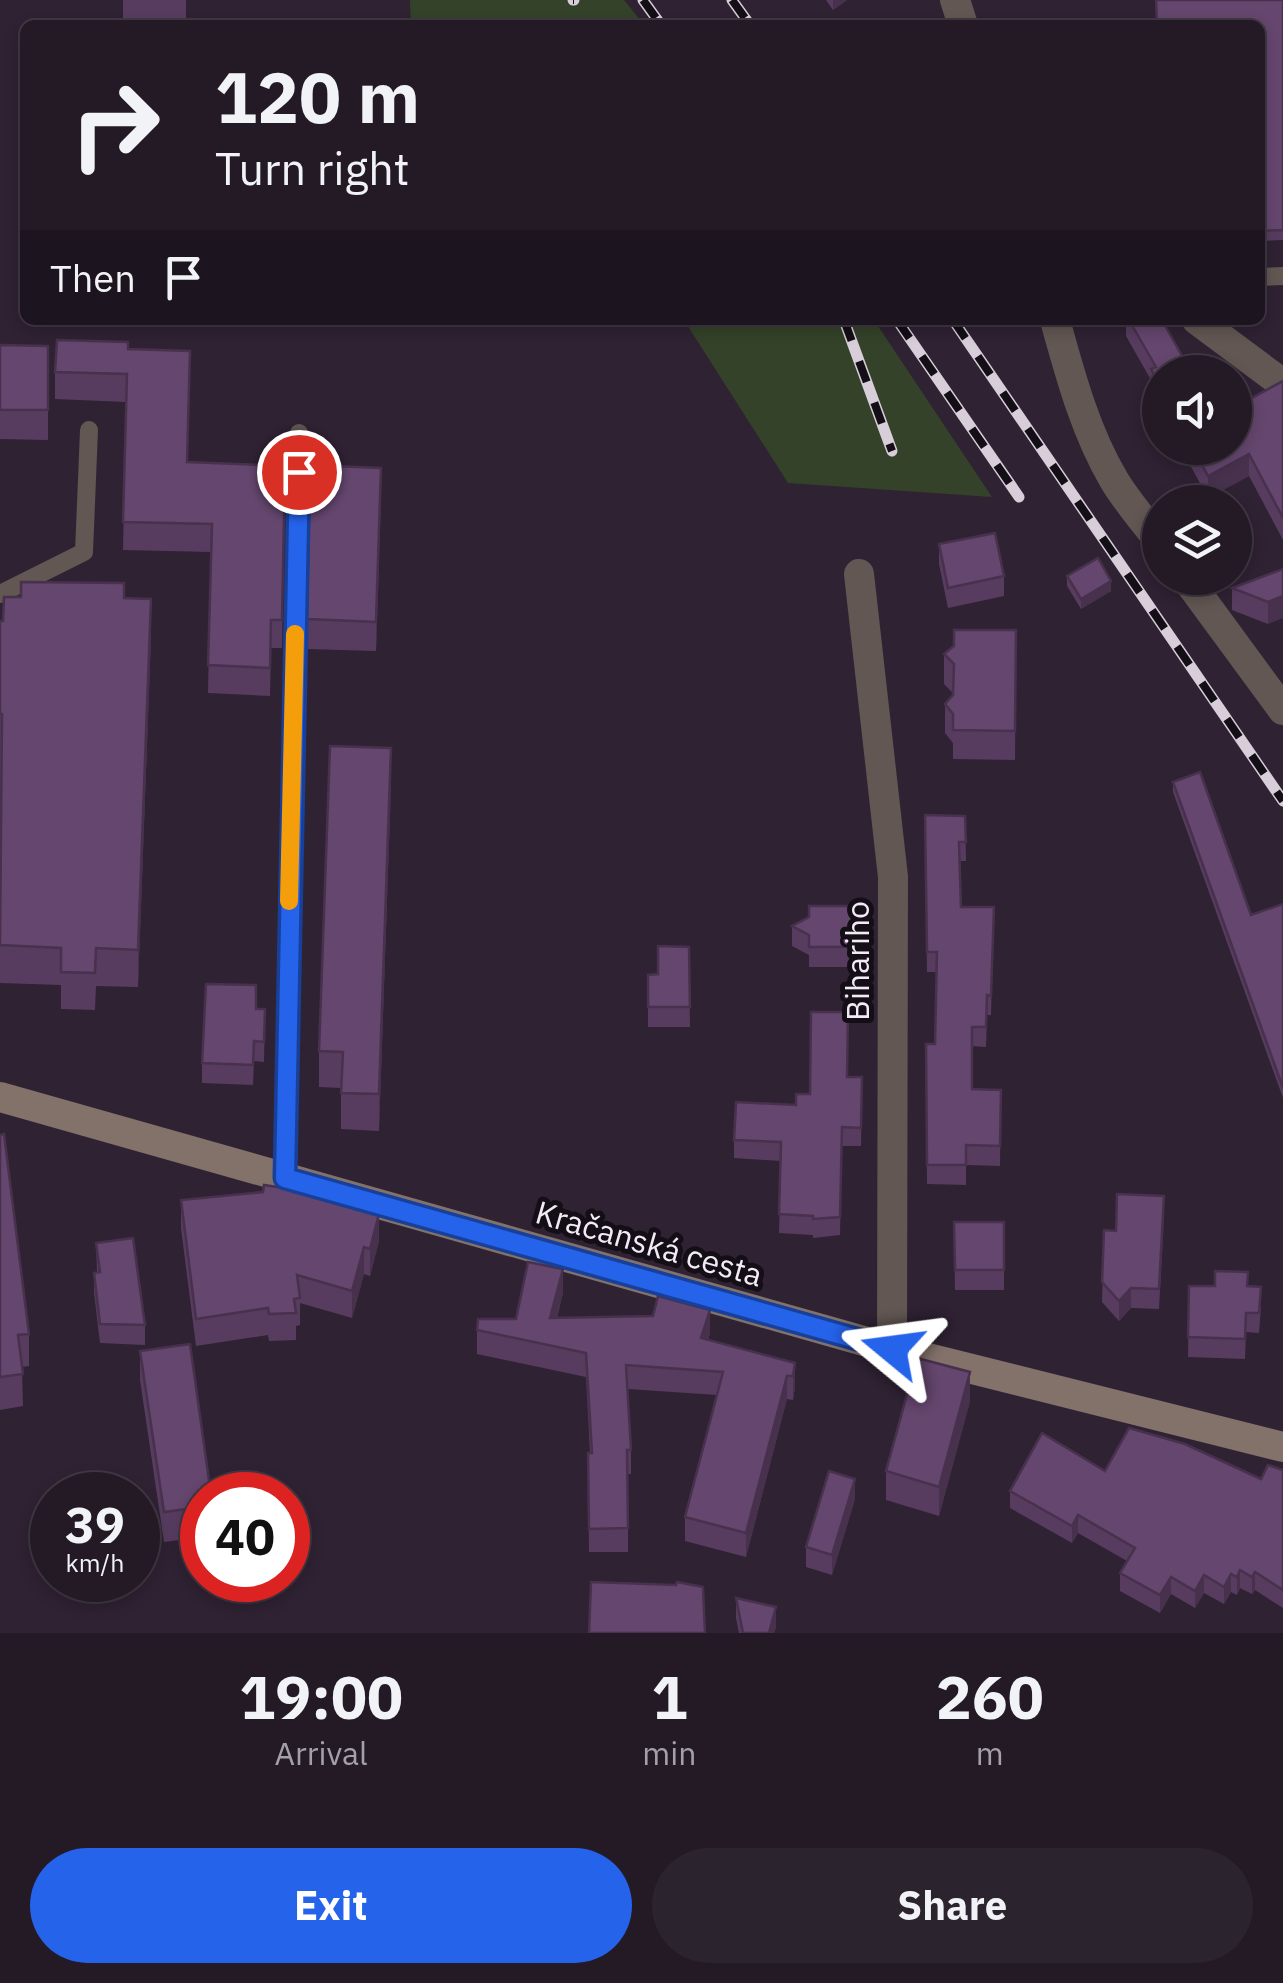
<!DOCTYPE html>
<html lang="en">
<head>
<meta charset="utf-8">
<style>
  :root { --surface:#231a26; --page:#2b232e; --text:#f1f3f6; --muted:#a3a1a7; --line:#403843; --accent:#2563eb }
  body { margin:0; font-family:"IBM Plex Sans",sans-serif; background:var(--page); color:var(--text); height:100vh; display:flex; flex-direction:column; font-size:38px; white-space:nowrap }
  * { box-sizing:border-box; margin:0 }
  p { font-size:32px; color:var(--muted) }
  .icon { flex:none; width:55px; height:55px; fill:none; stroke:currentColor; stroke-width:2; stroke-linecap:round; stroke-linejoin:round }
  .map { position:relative; height:1633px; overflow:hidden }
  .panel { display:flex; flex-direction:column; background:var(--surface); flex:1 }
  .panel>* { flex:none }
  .top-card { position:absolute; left:20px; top:20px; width:1245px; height:305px; border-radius:15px; box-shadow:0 5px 15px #0003,0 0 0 2px var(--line); background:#231a26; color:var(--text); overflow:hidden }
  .tools { position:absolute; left:1142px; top:355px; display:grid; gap:20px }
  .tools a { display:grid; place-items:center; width:110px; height:110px; border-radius:50%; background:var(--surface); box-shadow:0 5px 15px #0003,0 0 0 2px var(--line); font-size:50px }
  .speed { position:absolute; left:30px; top:1472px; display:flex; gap:20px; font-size:50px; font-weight:700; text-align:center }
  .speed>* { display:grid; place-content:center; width:130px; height:130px; border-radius:50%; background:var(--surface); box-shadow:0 5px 15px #0003,0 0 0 2px var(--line); line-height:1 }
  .speed small { font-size:25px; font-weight:400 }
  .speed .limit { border:15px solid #d22; background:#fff; color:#111 }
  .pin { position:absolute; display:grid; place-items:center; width:85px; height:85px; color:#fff; margin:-42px; border:5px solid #fff; border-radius:50%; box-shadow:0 2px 10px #0007 }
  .me { position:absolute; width:110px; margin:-55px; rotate:286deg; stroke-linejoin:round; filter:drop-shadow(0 0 8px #0008) }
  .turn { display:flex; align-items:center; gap:35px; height:210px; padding:0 30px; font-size:45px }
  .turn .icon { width:130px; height:130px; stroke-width:2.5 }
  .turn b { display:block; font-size:70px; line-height:85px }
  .then { display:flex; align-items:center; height:95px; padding:0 30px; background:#0003; gap:20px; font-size:38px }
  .eta { display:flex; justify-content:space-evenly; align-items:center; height:170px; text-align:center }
  .eta b { font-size:60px; font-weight:800; line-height:70px }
  .cta { display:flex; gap:20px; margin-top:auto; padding:20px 30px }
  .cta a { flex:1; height:115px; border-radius:60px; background:var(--accent); color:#fff; font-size:40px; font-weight:800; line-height:115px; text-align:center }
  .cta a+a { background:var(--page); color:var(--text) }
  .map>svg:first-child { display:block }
  .green { fill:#344229 }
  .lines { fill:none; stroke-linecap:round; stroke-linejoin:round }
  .lane { stroke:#625752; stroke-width:18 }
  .street { stroke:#625752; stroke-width:30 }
  .secondary { stroke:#83726a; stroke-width:30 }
  .rail-casing { stroke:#d7ceda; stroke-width:11 }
  .rail { stroke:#140e16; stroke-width:8; stroke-dasharray:22; stroke-linecap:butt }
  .wall { fill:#573c5f }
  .shaded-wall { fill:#47314d }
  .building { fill:#65466e; stroke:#47314d; stroke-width:2.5 }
  .route-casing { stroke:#184099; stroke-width:25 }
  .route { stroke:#2563eb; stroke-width:18 }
  .slow { stroke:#f59e0b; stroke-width:18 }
  .labels { text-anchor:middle; stroke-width:10; stroke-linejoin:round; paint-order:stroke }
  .street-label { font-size:32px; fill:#f3eaf6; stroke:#140e16 }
</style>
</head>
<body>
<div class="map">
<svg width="1283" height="1633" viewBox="0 0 1283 1633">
  <rect width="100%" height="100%" fill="#2f2233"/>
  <g class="green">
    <polygon points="410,0 624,0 644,25 411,25"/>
    <polygon points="684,320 874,320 992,497 788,483"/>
  </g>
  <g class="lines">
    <g class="lane">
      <polyline points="1260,277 1283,276"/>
      <polyline points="0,594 84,552 89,430"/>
      <polyline points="285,1177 299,433"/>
    </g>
    <g class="street">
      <polyline points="955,0 963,25"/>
      <path d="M1055,320C1070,374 1085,431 1114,480C1127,502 1145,522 1160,542"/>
      <polyline points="1197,320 1283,384"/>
      <polyline points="859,574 893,877 892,1349"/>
      <polyline points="1186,578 1283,710"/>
    </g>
    <polyline class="secondary" points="0,1097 892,1349 1283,1447"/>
    <g class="rail-casing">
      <g id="rail">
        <polyline points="573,0 574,0"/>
        <polyline points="643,0 661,25"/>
        <polyline points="732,0 750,25"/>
        <polyline points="844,320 892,451"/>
        <polyline points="897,320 1019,497"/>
        <polyline points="953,320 1283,801"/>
      </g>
    </g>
    <use href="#rail" class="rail"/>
  </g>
  <g class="wall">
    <polygon points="123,0 186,0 186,22 123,21"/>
    <polygon points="826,0 847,0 833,10"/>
    <polygon points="1283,0 1283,240 1260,241 1260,25"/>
    <polygon points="1126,320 1162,320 1160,409 1151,391 1151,380 1126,336"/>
    <polygon points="0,345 48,346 48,440 0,439"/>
    <polygon points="128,349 188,462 285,466 282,648 271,648 270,696 208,693 211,552 123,550 126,402 55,399 55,372"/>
    <polygon points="1283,381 1283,540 1249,476 1208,498 1181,448 1235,448"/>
    <polygon points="310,465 381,497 376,651 307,649"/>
    <polygon points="939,544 1004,576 1004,596 948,608 939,564"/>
    <polygon points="1283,569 1268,624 1232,610 1232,588"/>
    <polygon points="1067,576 1111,591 1081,609 1067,586"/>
    <polygon points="124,598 151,637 138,987 96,986 95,1010 61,1009 61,985 0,983 0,621"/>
    <polygon points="1016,630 1015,760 953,759 953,743 945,733 945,704 953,695 953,693 944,684 944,654"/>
    <polygon points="1173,782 1251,915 1283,904 1283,1098 1173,792"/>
    <polygon points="391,785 379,1131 341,1129 341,1088 319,1087 319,1051"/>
    <polygon points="925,815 965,816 966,861 960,861 961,907 994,907 991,1015 987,1015 986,1047 972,1046 972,1089 1001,1090 1000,1166 966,1165 966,1185 927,1184 926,1044 935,1044 937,972 927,972"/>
    <polygon points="860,906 858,967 809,967 809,955 792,946 792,926"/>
    <polygon points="689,947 690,1027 648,1027 648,975 658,974"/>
    <polygon points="256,1009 265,1009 264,1062 254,1061 253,1085 202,1083 202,1063"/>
    <polygon points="847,1077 862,1077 861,1146 842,1146 840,1235 813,1238 813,1235 779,1233 781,1161 734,1158 734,1140 796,1105 810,1094"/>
    <polygon points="0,1135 29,1334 29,1366 22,1367 23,1406 0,1410"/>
    <polygon points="181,1200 379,1241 370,1276 364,1274 352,1318 300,1303 300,1325 296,1326 296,1340 269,1341 268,1335 196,1346 181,1228"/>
    <polygon points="1164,1216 1159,1309 1131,1308 1119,1321 1102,1302 1104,1230 1116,1231"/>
    <polygon points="954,1222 1004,1222 1004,1290 955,1290"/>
    <polygon points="96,1243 145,1325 145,1345 100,1343 94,1293 94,1273 97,1273"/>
    <polygon points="1189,1286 1248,1286 1261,1307 1259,1333 1246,1332 1245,1359 1188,1357"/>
    <polygon points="563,1293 557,1318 710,1333 708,1340 795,1363 795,1387 793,1400 787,1399 746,1557 685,1541 685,1517 717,1395 628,1389 631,1450 631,1474 628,1474 628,1552 589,1552 588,1453 590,1453 586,1377 477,1354 477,1330 516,1319"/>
    <polygon points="140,1351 202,1495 202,1537 164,1542 140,1380"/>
    <polygon points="970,1401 939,1516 886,1500 886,1471"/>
    <polygon points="1283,1470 1283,1608 1255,1590 1252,1594 1240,1588 1237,1595 1231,1592 1224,1604 1204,1593 1195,1608 1171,1594 1160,1613 1120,1591 1120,1573 1127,1561 1078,1533 1072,1543 1010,1508 1010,1491 1105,1471 1261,1479"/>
    <polygon points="855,1499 832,1575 806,1567 806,1547"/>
    <polygon points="736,1598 776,1627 774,1633 739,1633 736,1618"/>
  </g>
  <g class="shaded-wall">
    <polygon points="833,0 847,0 833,10"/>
    <polygon points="1249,454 1249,476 1208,498 1208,476"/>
    <polygon points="381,468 381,497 376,651 376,622"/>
    <polygon points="1111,581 1111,591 1081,609 1081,599"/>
    <polygon points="1283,596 1283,618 1268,624 1268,602"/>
    <polygon points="151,599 151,637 138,987 138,950"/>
    <polygon points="391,748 391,785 379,1131 379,1094"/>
    <polygon points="379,1214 379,1241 370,1276 370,1249"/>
    <polygon points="364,1247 364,1274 352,1318 352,1291"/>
    <polygon points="563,1269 563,1293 550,1341 550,1318"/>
    <polygon points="1131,1288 1131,1308 1119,1321 1119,1301"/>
    <polygon points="710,1310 710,1333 701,1362 701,1338"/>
    <polygon points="795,1363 795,1387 793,1400 793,1376"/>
    <polygon points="970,1372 970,1401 939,1516 939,1487"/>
    <polygon points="787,1376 787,1399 746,1557 746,1533"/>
    <polygon points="855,1479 855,1499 832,1575 832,1555"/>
    <polygon points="1078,1515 1078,1533 1072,1543 1072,1526"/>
    <polygon points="1240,1570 1240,1588 1237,1595 1237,1577"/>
    <polygon points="1255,1572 1255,1590 1252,1594 1252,1577"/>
    <polygon points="1231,1574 1231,1592 1224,1604 1224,1587"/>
    <polygon points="1204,1575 1204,1593 1195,1608 1195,1591"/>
    <polygon points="1171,1577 1171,1594 1160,1613 1160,1595"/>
    <polygon points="776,1607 776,1627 774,1633 769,1633"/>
  </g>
  <g class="building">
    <polygon points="1156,0 1283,0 1283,230 1260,231 1260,25 1157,25"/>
    <polygon points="1129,320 1162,320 1191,372 1160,372 1160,387 1151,369 1156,367"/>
    <polygon points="57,340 128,342 128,349 190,351 187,462 285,466 282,620 271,620 270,668 208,665 212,524 123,522 127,374 55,372"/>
    <polygon points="0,345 48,346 48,410 0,410"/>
    <polygon points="1283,381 1283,518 1249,454 1208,476 1193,448 1235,448 1235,407"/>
    <polygon points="310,465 381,468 376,622 307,619"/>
    <polygon points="995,533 1004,576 948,588 939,544"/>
    <polygon points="1098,558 1111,581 1081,599 1067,576"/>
    <polygon points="1283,569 1283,596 1268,602 1232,588"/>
    <polygon points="21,582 124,583 124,598 151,599 138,950 96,948 95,973 61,972 61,948 0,945 2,714 0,713 0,621 3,621 4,597 21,597"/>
    <polygon points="954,630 1016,630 1015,731 953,730 953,714 945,704 953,695 954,664 944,654 954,646"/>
    <polygon points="330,746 391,748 379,1094 341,1093 343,1052 319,1051"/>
    <polygon points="1200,772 1251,915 1283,904 1283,1088 1173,782"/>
    <polygon points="925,815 965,816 966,842 959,842 961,907 994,907 991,996 987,995 986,1027 972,1027 972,1089 1001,1090 1000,1146 966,1145 966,1165 927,1165 926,1044 935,1044 937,952 927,952"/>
    <polygon points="809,906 860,906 858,947 809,947 809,935 792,926 809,917"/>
    <polygon points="658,946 689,947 690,1007 648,1007 648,975 658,974"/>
    <polygon points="206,984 256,985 256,1009 265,1009 264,1042 254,1041 253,1065 202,1063"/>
    <polygon points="811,1012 848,1012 847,1077 862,1077 861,1128 842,1127 840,1217 813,1219 813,1216 779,1214 781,1142 734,1140 736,1102 796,1105 796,1094 810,1094"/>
    <polygon points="4,1134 29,1334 18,1335 23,1374 0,1377 0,1135"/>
    <polygon points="264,1185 298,1190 379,1214 370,1249 364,1247 352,1291 297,1275 300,1298 294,1299 296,1313 269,1314 268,1308 196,1319 181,1200 263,1192"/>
    <polygon points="1117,1194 1164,1196 1159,1289 1131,1288 1119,1301 1102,1282 1104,1230 1116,1231"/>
    <polygon points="954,1222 1004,1222 1004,1270 955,1270"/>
    <polygon points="133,1238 145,1325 100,1324 94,1273 100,1272 96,1243"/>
    <polygon points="528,1262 563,1269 550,1318 653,1316 658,1296 710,1310 701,1338 795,1363 793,1376 787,1376 746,1533 685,1517 723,1372 626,1365 631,1450 627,1450 628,1528 589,1529 588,1453 592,1453 586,1353 477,1330 478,1319 516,1319"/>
    <polygon points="1215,1271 1248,1272 1247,1286 1261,1287 1259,1313 1246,1313 1245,1339 1188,1337 1189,1286 1215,1286"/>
    <polygon points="190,1344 211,1495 202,1495 202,1507 164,1512 140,1351"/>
    <polygon points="917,1358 970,1372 939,1487 886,1471"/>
    <polygon points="1129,1428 1185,1444 1261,1479 1268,1465 1283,1470 1283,1590 1255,1572 1252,1577 1240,1570 1237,1577 1231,1574 1224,1587 1204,1575 1195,1591 1171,1577 1160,1595 1120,1573 1135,1548 1078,1515 1072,1526 1010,1491 1042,1433 1105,1471"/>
    <polygon points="829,1471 855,1479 832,1555 806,1547"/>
    <polygon points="591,1582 676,1585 677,1582 703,1587 705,1633 589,1633"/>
    <polygon points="736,1598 776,1607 769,1633 743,1633"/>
  </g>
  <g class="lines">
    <g class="route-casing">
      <polyline id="route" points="299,472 285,1178 892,1349"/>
    </g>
    <use href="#route" class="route"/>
    <polyline class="slow" points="289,901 295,634"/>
  </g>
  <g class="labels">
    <g class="street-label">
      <text transform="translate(858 961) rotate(-90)" y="11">Bihariho</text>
      <text transform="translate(649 1244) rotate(16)" y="11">Kračanská cesta</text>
    </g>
  </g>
</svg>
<div class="tools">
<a><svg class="icon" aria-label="sound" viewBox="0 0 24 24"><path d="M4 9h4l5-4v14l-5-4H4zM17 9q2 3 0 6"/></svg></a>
<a><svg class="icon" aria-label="layers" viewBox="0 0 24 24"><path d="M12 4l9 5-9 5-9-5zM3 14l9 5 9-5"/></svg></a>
</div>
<div class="speed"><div>39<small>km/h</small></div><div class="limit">40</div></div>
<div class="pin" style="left:299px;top:472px;background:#d93025"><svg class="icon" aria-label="arrive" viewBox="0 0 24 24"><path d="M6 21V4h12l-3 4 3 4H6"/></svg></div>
<svg class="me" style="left:892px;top:1349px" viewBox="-20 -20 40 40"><path d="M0-17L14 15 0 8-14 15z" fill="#2563eb" stroke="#fff" stroke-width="4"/></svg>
<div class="top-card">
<div class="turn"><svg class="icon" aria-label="right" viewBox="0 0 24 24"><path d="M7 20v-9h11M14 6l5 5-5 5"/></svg><div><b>120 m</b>Turn right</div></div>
<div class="then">Then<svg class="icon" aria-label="arrive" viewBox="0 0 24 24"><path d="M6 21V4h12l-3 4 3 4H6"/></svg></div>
</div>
</div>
<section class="panel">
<div class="eta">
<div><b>19:00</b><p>Arrival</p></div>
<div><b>1</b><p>min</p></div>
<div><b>260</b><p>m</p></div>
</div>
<div class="cta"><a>Exit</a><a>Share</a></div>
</section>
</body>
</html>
